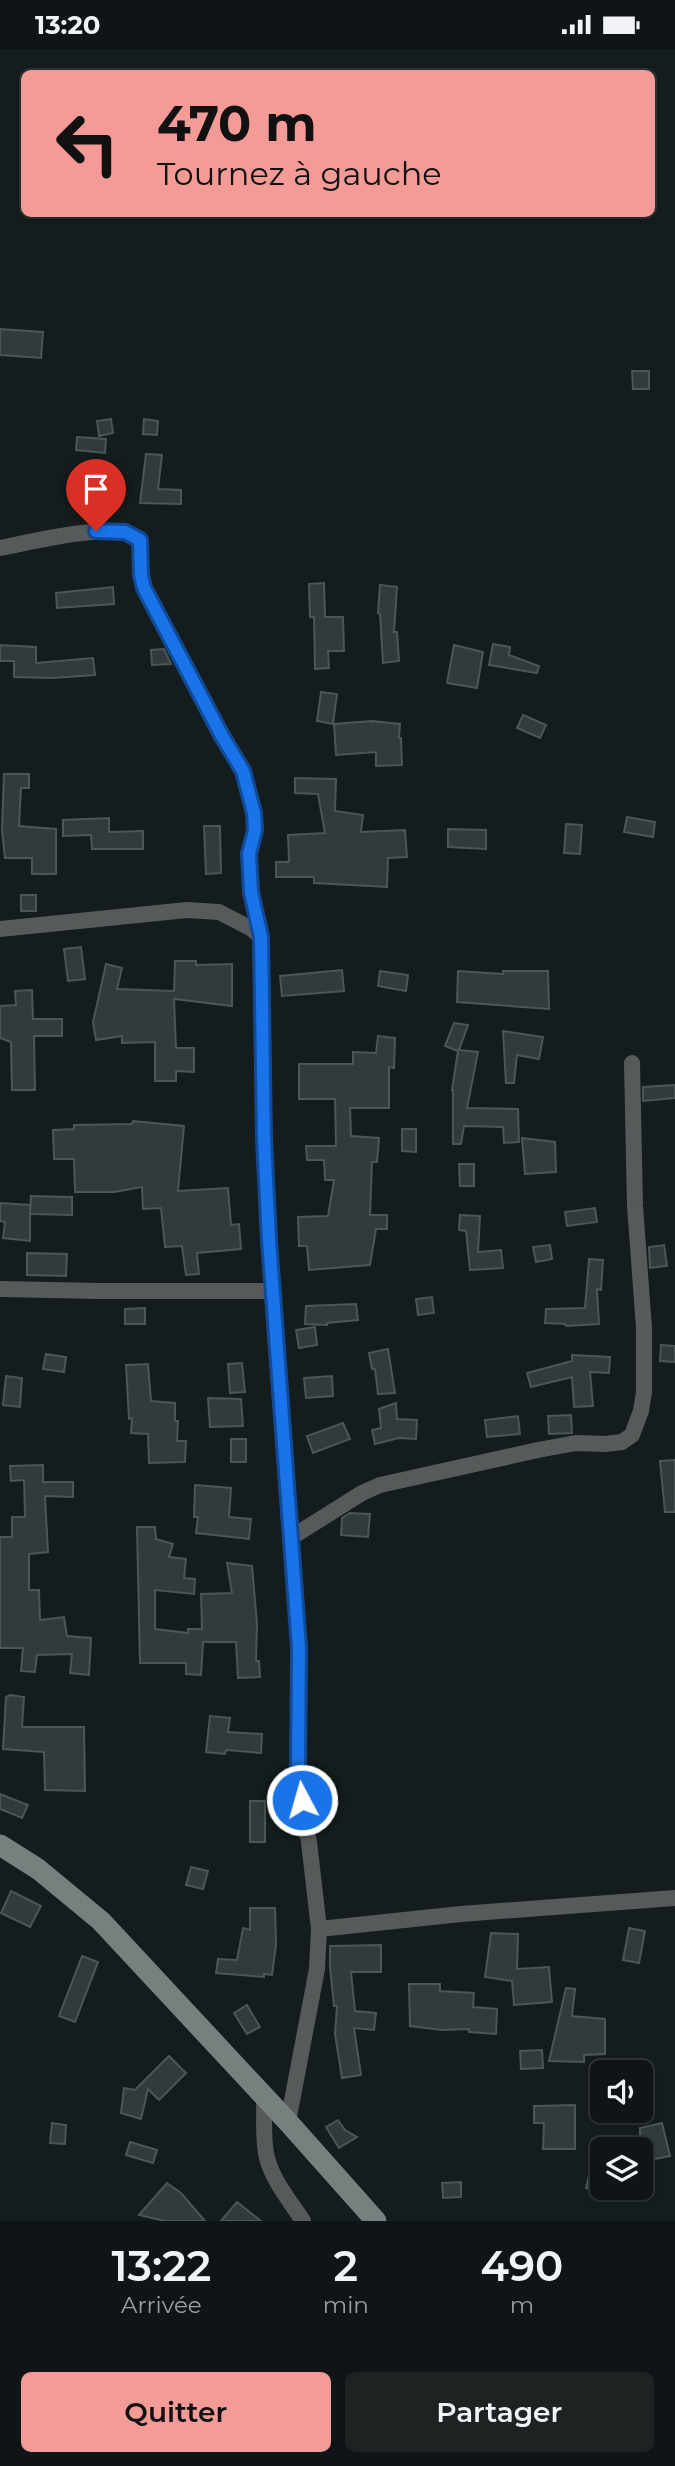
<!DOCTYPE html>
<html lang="fr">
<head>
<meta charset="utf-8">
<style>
  :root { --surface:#0f1516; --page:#1d2223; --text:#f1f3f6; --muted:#9b9fa1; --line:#2f3435; --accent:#f59b97 }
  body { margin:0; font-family:Montserrat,sans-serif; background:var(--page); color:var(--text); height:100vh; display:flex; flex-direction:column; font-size:26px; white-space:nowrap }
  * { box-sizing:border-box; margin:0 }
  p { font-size:23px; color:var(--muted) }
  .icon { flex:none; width:38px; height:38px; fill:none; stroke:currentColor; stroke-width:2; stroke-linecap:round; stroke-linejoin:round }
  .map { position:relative; height:2172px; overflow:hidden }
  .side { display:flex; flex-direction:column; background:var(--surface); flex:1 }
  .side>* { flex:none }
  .top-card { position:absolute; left:21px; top:21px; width:634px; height:147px; border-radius:10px; box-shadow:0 2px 5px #0004,0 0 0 2px var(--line); background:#f59b97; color:#111; overflow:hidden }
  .fabs { position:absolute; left:590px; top:2011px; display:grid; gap:14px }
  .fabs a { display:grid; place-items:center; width:63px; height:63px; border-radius:10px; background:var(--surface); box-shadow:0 2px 5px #0004,0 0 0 2px var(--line); font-size:35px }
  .pin { position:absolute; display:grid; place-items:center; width:60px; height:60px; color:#fff; margin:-72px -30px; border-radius:50% 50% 50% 0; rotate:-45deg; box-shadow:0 0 7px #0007 }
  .pin .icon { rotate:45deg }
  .me { position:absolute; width:77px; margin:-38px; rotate:354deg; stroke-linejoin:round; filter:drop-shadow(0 0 5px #0008) }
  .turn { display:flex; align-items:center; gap:24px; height:147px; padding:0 21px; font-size:32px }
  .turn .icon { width:91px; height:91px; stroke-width:2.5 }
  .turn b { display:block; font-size:49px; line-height:60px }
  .eta { display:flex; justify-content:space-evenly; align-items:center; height:119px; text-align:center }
  .eta b { font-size:42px; font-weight:600; line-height:49px }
  .primary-button { display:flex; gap:14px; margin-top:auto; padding:14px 21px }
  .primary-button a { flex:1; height:80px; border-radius:10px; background:var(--accent); color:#111; font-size:28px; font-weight:600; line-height:80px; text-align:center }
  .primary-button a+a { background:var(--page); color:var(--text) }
  .status { display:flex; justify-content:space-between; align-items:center; height:49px; padding:0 35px; background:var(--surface); direction:ltr }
  .status svg { height:19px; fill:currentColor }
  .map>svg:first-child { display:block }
  .building { fill:#323b3c; stroke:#4c5657; stroke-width:2 }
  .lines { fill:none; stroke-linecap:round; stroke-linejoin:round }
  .street { stroke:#565a5b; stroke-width:16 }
  .secondary { stroke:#787f7f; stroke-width:21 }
  .route-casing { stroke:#114b97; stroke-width:18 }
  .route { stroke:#1a73e8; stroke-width:12 }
</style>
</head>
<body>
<div class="status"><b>13:20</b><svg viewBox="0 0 49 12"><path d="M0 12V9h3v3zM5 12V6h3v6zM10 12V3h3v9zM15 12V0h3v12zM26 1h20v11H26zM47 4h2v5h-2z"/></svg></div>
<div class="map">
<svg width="675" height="2172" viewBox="0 0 675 2172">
  <rect width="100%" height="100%" fill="#141c1d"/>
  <g class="building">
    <polygon points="0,280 43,283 41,309 0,306"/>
    <polygon points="632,322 649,322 649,340 633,340"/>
    <polygon points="111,370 113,384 99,387 97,372"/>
    <polygon points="144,370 158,372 157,386 143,385"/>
    <polygon points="77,388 106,390 105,404 76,401"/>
    <polygon points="146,405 162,406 158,440 181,441 181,455 140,454"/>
    <polygon points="324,534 325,568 343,568 344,602 328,602 329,619 315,620 314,568 310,568 309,535"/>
    <polygon points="380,536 397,538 394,583 397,583 399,612 383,614 380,565 378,564"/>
    <polygon points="113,538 114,555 57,559 56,544"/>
    <polygon points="493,595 510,598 509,606 539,617 537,624 489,616"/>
    <polygon points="0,596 36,598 36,614 93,609 95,626 52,629 14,628 14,612 0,612"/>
    <polygon points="454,596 483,603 477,639 447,634"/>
    <polygon points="164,600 171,615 152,616 151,601"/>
    <polygon points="321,643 337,645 333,675 317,672"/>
    <polygon points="523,666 546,676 540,689 517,679"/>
    <polygon points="372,672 400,675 399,689 401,689 402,716 376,717 376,703 336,706 334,675"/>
    <polygon points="4,725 29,725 29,739 21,739 19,777 56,780 56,825 32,825 32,809 5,809 2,781"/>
    <polygon points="295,729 336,730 335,762 363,766 361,783 405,781 407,808 388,809 387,838 314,834 314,828 276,828 276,813 289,813 288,786 325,784 318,745 295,744"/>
    <polygon points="627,768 655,773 653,788 624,783"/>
    <polygon points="109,769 109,783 143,782 143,800 92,800 91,786 63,787 63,771"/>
    <polygon points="566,775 582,776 580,805 564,804"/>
    <polygon points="204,777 220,777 221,824 206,825"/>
    <polygon points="448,780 486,781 486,800 448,798"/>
    <rect x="21" y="846" width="15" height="16"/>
    <polygon points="81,898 85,930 68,932 64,900"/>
    <polygon points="175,912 196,912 196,916 232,915 232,957 174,950 176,999 194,999 194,1023 176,1022 176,1032 155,1032 155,993 122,994 122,987 96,991 93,973 106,915 122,919 117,940 174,942"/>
    <polygon points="342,921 344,942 282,947 280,927"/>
    <polygon points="380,922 408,926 406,942 378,937"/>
    <polygon points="458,922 503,925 503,922 548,922 549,960 457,953"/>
    <polygon points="32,941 33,970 62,970 62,987 34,987 35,1041 12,1041 11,993 0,989 0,957 16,956 15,942"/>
    <polygon points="454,974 468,976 459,1001 478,1003 467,1059 518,1060 519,1093 504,1094 503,1078 464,1077 461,1095 453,1095 453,1041 452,1041 458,1002 445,997"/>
    <polygon points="503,982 543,988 539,1010 517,1006 514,1034 506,1034"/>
    <polygon points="378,987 395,989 394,1019 389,1018 389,1059 350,1059 351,1087 379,1089 377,1113 372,1113 370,1166 387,1166 387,1180 376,1180 370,1216 309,1221 307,1197 299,1197 298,1168 328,1167 334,1131 325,1131 324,1111 307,1111 306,1097 336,1097 335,1050 299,1050 299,1015 353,1015 353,1003 376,1004"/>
    <polygon points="675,1036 675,1049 643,1052 643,1038"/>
    <polygon points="133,1072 184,1077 178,1142 228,1139 231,1176 239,1175 241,1200 197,1204 199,1225 186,1226 182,1197 165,1198 161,1159 143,1160 142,1138 114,1143 75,1143 74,1110 54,1110 53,1081 74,1080 74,1076 132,1075"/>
    <polygon points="402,1080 416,1080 416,1103 402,1102"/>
    <polygon points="522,1089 555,1093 556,1123 525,1125"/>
    <polygon points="459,1115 474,1115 474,1137 460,1137"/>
    <polygon points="31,1147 72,1148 72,1166 30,1165"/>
    <polygon points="0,1154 30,1156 30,1192 3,1189 5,1173 0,1172"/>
    <polygon points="595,1159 597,1173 567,1177 565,1163"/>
    <polygon points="460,1166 480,1167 478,1203 501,1201 503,1219 470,1221 466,1182 459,1181"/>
    <polygon points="550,1196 552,1210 536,1213 533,1198"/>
    <polygon points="664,1196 667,1217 650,1219 649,1198"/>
    <polygon points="27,1204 67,1205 66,1227 27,1226"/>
    <polygon points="589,1210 603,1211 601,1241 597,1240 599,1275 566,1277 565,1275 545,1274 546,1260 585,1259"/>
    <polygon points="432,1248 434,1264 418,1266 416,1250"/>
    <polygon points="356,1255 358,1271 327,1274 327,1276 305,1275 306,1257"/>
    <polygon points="145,1259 145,1275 125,1275 125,1260"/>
    <polygon points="315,1278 317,1296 299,1299 296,1281"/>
    <polygon points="661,1296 675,1297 675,1313 660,1312"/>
    <polygon points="388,1300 395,1344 378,1345 375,1320 372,1320 369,1304"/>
    <polygon points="46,1305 66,1308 64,1323 43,1320"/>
    <polygon points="572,1306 610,1308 609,1324 590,1323 593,1357 574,1358 572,1328 531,1338 527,1324 572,1312"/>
    <polygon points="242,1314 245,1343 230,1344 228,1315"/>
    <polygon points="148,1315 151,1352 175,1354 175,1372 178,1372 177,1392 186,1392 185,1413 149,1414 148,1385 131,1384 132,1369 129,1370 126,1316"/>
    <polygon points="6,1327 22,1329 20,1358 3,1356"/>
    <polygon points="332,1327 333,1347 306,1349 304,1329"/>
    <polygon points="208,1349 241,1350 243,1377 210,1378"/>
    <polygon points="396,1354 397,1370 417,1371 416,1390 399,1389 375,1395 372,1381 381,1379 379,1360"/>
    <polygon points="571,1366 572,1384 549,1385 548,1367"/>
    <polygon points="518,1367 520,1385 487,1388 485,1371"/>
    <polygon points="343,1374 350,1390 313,1404 307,1387"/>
    <rect x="231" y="1390" width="15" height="23"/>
    <polygon points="675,1411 675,1463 665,1463 660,1412"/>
    <polygon points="43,1416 43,1433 73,1433 73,1448 45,1447 48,1503 29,1505 29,1541 39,1541 40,1571 64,1568 67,1587 91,1589 89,1626 70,1624 72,1605 37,1606 35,1623 21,1622 23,1599 0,1599 0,1488 12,1488 12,1468 25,1468 24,1431 11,1432 10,1417"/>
    <polygon points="195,1436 231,1439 229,1468 251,1470 249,1490 196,1484 198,1468 194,1468"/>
    <polygon points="350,1464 370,1465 368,1488 341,1486 342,1469"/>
    <polygon points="137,1478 155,1478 156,1490 173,1495 169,1508 186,1510 184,1529 195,1530 194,1545 155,1541 155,1580 188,1584 188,1580 202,1580 201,1545 232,1544 227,1514 252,1517 257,1575 256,1612 259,1612 260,1628 238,1629 236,1593 203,1593 201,1626 186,1625 186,1614 140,1614"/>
    <polygon points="10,1646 24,1648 22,1678 84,1678 85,1742 45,1741 44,1703 3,1700 6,1648"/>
    <polygon points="210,1667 230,1669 228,1683 262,1685 261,1704 226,1701 225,1705 206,1703"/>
    <polygon points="0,1745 28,1756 22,1769 0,1760"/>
    <rect x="250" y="1752" width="15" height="41"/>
    <polygon points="191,1818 208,1822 203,1840 186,1836"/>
    <polygon points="11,1842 41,1857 30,1878 1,1864"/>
    <polygon points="250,1859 275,1859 276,1896 272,1926 264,1925 264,1928 216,1924 218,1910 237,1911 243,1879 250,1881"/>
    <polygon points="629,1879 645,1882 639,1914 623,1911"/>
    <polygon points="491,1884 518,1885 517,1920 549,1918 552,1953 514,1956 512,1932 485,1928"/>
    <polygon points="381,1896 381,1923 351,1923 355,1962 376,1964 374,1981 354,1979 361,2026 342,2029 335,1985 337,1957 334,1957 330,1918 330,1897"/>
    <polygon points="82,1907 98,1913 75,1973 59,1967"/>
    <polygon points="409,1935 440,1935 440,1942 474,1944 473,1958 497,1960 496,1985 469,1983 469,1980 442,1981 410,1977"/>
    <polygon points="566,1939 575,1940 572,1967 605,1970 605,2005 584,2006 584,2013 549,2012"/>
    <polygon points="247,1956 260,1978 247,1985 234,1964"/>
    <polygon points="542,2001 543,2019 521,2020 520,2002"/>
    <polygon points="169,2007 186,2024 159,2051 148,2040 141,2070 121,2064 124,2039 135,2041"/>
    <polygon points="575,2056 575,2100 543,2100 544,2074 534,2074 534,2057"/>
    <polygon points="338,2071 345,2081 357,2088 339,2099 326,2078"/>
    <polygon points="52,2074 66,2076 65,2095 50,2094"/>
    <polygon points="662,2074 670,2107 640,2113 640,2079"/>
    <polygon points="130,2093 157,2101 153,2114 126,2106"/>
    <polygon points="590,2122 602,2125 602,2142 586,2139"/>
    <polygon points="461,2133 461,2148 443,2149 442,2134"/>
    <polygon points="167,2134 181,2144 205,2172 165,2172 139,2166"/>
    <polygon points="237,2153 261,2172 221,2172"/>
  </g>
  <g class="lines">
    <g class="street">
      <path d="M0,499C33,493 113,471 140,490L141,526L144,539L221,687L243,722L254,764L255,781L249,805L251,843L261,888"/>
      <polyline points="0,880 187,861 219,863 252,880 261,888 264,1090 272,1242 299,1599 298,1729 309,1793 319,1880 317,1920 288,2073"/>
      <polyline points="0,1240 100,1242 272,1242"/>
      <polyline points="292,1488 362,1444 380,1436 538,1401 576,1394 605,1395 622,1393 632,1386 641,1362 644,1343 644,1279 635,1157 632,1014"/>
      <polyline points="319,1880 461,1865 675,1849"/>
      <path d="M264,2047C265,2067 262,2089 267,2109C273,2132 290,2152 303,2172"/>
    </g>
    <polyline class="secondary" points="0,1796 38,1820 101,1872 288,2073 376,2172"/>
  </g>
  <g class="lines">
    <g class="route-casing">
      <polyline id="route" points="96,482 125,483 140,491 141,526 144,539 222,687 243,722 254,764 255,781 249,805 251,843 261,888 264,1090 269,1191 299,1599 298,1729 302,1751"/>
    </g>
    <use href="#route" class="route"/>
  </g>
</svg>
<div class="fabs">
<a><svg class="icon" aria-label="sound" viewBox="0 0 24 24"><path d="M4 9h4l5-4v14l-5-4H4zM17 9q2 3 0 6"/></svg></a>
<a><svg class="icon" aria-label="layers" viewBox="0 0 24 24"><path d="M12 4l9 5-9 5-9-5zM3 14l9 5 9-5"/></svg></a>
</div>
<div class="pin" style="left:96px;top:482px;background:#d93025"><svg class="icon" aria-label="arrive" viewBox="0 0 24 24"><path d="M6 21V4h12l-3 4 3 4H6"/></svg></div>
<svg class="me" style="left:302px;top:1751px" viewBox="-20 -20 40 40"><circle r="17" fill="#1a73e8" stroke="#fff" stroke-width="3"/><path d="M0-11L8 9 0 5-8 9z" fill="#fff"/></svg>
<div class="top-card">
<div class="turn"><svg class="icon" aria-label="left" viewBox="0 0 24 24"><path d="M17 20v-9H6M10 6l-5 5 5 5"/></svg><div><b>470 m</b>Tournez à gauche</div></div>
</div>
</div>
<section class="side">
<div class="eta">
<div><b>13:22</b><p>Arrivée</p></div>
<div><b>2</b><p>min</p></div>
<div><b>490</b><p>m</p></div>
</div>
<div class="primary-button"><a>Quitter</a><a>Partager</a></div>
</section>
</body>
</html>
